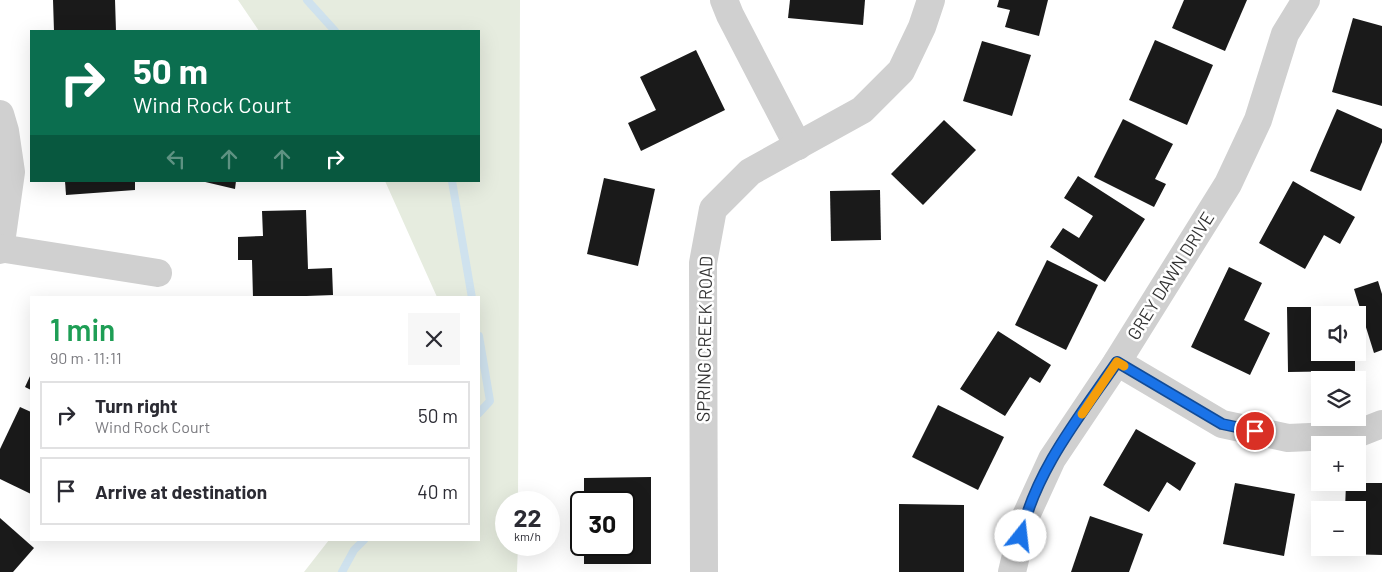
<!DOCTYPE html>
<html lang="en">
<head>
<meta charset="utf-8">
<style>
  :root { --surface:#fff; --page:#f7f7f7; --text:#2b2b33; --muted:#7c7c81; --line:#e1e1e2 }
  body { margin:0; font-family:Barlow,sans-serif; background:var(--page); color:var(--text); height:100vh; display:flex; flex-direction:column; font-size:19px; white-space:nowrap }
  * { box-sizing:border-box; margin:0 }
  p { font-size:16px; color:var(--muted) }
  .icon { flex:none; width:28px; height:28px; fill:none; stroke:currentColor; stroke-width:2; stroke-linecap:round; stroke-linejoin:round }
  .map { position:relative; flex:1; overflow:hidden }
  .drawer { position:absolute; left:30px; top:296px; width:450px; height:245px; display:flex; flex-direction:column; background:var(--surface); border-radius:0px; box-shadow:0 5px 20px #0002 }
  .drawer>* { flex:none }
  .guide { position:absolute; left:30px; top:30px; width:450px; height:152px; border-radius:0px; box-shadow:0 5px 20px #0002; background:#0b6e4f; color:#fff; overflow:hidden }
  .controls { position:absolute; left:1311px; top:306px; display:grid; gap:10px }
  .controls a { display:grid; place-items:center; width:55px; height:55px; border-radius:0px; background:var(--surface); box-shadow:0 5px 20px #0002; font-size:25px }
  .speed { position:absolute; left:495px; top:491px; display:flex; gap:10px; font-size:25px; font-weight:700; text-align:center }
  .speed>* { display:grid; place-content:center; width:65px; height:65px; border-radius:50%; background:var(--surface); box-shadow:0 5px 20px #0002; line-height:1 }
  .speed small { font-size:12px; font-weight:400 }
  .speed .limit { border:2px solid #111; border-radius:8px; background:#fff; color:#111 }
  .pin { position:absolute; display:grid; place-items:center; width:42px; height:42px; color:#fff; margin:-21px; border:2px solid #fff; border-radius:50%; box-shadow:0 1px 5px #0007 }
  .me { position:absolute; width:55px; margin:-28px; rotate:16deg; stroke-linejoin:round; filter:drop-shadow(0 0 4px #0008) }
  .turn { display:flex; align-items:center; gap:18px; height:105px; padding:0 20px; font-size:22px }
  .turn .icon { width:65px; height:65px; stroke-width:2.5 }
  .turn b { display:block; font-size:35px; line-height:42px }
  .lanes { display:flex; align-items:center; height:48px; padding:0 20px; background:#0003; justify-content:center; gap:25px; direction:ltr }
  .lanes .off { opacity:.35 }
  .round { display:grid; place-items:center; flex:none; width:52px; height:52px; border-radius:0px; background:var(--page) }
  .headline { display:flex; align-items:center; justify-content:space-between; height:85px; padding:0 20px }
  h1 { font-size:30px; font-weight:600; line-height:38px; color:#1e9e55 }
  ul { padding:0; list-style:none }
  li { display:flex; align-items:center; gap:15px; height:68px; margin:0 10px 8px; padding:0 10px; border:2px solid var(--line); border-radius:0px }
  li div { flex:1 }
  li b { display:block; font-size:19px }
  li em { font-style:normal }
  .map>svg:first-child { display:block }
  .green { fill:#e6ecdf }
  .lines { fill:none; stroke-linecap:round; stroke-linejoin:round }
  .stream { stroke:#cfe2ee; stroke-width:8 }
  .building { fill:#1a1a1a }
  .minor { stroke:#d0d0d0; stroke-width:28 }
  .route-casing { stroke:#114b97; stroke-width:12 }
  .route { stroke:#1a73e8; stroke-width:9 }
  .slow { stroke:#f59e0b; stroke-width:9 }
  .labels { text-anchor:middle; stroke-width:5; stroke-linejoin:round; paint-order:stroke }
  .street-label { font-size:18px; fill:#333; stroke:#fff }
</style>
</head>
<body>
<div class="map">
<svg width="1382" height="572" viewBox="0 0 1382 572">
  <rect width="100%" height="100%" fill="#fff"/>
  <polygon class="green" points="238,0 520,0 518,502 506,502 506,545 518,545 517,572 304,572 329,540 479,540 479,298 437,297 385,181 479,181 479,31 259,31"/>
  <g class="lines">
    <g class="stream">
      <polyline points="307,0 335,31"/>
      <polyline points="452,181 472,298"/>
      <polyline points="479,336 490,401 479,413"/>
      <polyline points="342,572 354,550 364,540"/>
    </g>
  </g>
  <g class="building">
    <polygon points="53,0 115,0 116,31 54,31"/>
    <polygon points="790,0 865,0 863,25 788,18"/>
    <polygon points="999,0 1048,0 1039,36 1005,27 1010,10 997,7"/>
    <polygon points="1184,0 1247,0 1225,51 1172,28"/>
    <polygon points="1353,18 1382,26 1382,106 1332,92"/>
    <polygon points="1155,40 1213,65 1187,125 1129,100"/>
    <polygon points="982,41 1031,55 1012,116 963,101"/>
    <polygon points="696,50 725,110 641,151 628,123 656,110 640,77"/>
    <polygon points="1337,109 1382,129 1382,142 1361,191 1310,171"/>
    <polygon points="1123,119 1173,144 1155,179 1166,184 1154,207 1094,177"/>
    <polygon points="944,120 976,150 923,205 891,174"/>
    <polygon points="1078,176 1145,219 1105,282 1050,247 1063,228 1079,238 1093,216 1064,198"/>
    <polygon points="604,178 655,189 638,266 587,254"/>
    <polygon points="65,181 135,181 135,190 66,195"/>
    <polygon points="201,181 236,181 235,189"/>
    <polygon points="1293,181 1355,217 1340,244 1324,235 1305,269 1259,243"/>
    <polygon points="880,190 881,240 831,241 830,191"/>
    <polygon points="306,210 308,269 332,268 333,295 253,298 252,260 238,260 238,237 263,236 262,211"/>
    <polygon points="1047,260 1098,285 1066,350 1015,325"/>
    <polygon points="1229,267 1262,283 1244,320 1270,333 1250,375 1191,347"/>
    <polygon points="1378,281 1382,294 1382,350 1374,353 1354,289"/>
    <polygon points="1287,307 1318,307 1320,352 1355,352 1355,371 1288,372"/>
    <polygon points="998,331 1051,365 1040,383 1030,377 1005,416 960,389"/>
    <polygon points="31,374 31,390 25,387"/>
    <polygon points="938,405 1004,437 978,490 912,457"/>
    <polygon points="20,407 31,412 31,494 0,479 0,449"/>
    <polygon points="1136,429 1196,463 1180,491 1167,482 1149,512 1103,485"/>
    <polygon points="651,477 651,564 584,564 584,545 624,545 624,502 584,502 584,478"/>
    <polygon points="1235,483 1295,494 1284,556 1223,544"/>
    <polygon points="1346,483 1382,483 1382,555 1344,554 1345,548 1358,548 1358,510 1345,510"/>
    <polygon points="899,504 964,505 964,572 899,572"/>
    <polygon points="1090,516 1143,534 1129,572 1071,572"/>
    <polygon points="0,518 34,548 13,572 0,572"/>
  </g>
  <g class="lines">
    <g class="minor">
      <polyline points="724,0 730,15 798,146"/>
      <polyline points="0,114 5,131 11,172 0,250"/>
      <polyline points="0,248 158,273"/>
      <polyline points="1117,362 1222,424 1288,438 1354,435 1382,424"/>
      <polyline points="704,572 703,263 713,209 750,172 862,110 901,71 922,27 931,0"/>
      <polyline points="1012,572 1025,518 1052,459 1117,362 1228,184 1258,120 1285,34 1306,0"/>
    </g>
  </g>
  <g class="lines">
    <g class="route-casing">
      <path id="route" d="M1021,536C1035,471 1080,416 1117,362L1222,424L1255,431"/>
    </g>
    <use href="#route" class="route"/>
    <polyline class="slow" points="1082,414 1117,362 1124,366"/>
  </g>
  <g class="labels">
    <g class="street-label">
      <text transform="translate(1171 276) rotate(-58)" y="6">GREY DAWN DRIVE</text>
      <text transform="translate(705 339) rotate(-89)" y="6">SPRING CREEK ROAD</text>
    </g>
  </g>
</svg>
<div class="controls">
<a><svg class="icon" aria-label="sound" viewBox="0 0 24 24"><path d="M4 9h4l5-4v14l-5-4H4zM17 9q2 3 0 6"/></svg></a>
<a><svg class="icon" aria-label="layers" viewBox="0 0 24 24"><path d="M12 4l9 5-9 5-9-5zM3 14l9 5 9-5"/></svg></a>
<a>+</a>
<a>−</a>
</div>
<div class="speed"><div>22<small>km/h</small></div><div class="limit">30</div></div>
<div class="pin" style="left:1255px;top:431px;background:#d93025"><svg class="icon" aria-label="arrive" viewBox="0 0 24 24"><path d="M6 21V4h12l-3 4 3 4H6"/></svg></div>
<svg class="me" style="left:1021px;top:536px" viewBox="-20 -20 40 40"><circle r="19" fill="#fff"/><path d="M0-13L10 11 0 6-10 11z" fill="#1a73e8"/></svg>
<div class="guide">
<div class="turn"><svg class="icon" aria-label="right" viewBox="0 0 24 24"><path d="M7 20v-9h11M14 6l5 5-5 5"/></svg><div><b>50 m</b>Wind Rock Court</div></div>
<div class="lanes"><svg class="icon off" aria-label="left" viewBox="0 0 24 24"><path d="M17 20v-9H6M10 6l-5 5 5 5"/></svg><svg class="icon off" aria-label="ahead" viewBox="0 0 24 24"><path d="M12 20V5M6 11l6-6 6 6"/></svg><svg class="icon off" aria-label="ahead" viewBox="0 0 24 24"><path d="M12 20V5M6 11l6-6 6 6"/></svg><svg class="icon" aria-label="right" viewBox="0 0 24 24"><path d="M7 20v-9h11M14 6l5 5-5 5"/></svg></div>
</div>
<section class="drawer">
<div class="headline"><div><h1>1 min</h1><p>90 m · 11:11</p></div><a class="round"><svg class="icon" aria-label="close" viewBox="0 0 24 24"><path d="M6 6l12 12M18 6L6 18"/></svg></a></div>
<ul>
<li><svg class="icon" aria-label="right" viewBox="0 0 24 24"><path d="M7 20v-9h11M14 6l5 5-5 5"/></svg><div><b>Turn right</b><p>Wind Rock Court</p></div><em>50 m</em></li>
<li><svg class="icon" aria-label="arrive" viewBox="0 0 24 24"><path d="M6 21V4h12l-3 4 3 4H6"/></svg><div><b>Arrive at destination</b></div><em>40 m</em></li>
</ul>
</section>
</div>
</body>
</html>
